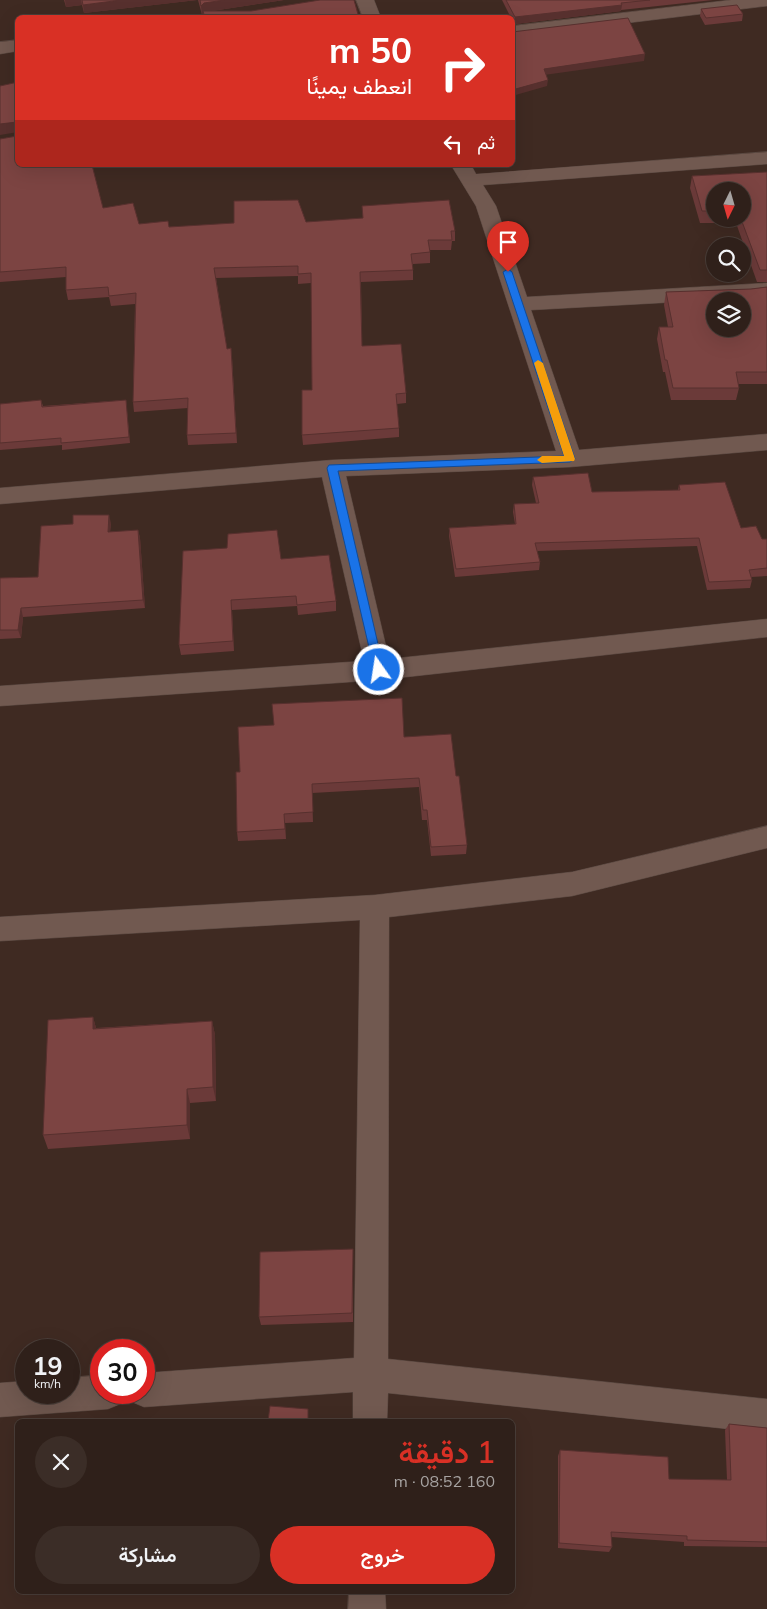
<!DOCTYPE html>
<html lang="ar">
<head>
<meta charset="utf-8">
<style>
  :root { --surface:#2f201a; --page:#3b2d27; --text:#f1f3f6; --muted:#a7a3a2; --line:#4a3e39; --accent:#d93025 }
  body { margin:0; font-family:Mulish,Vazirmatn,sans-serif; background:var(--page); color:var(--text); direction:rtl; height:100vh; display:flex; flex-direction:column; font-size:19px; white-space:nowrap }
  * { box-sizing:border-box; margin:0 }
  p { font-size:16px; color:var(--muted) }
  .icon { flex:none; width:28px; height:28px; fill:none; stroke:currentColor; stroke-width:2; stroke-linecap:round; stroke-linejoin:round }
  .map { position:relative; flex:1; overflow:hidden; direction:ltr }
  .sheet { position:absolute; left:15px; top:1419px; width:500px; height:175px; display:flex; flex-direction:column; background:var(--surface); border-radius:8px; box-shadow:0 5px 20px #0002,0 0 0 1px var(--line); direction:rtl }
  .sheet>* { flex:none }
  .top-card { position:absolute; left:15px; top:15px; width:500px; height:152px; border-radius:8px; box-shadow:0 5px 20px #0002,0 0 0 1px var(--line); direction:rtl; background:#d93025; color:#fff; overflow:hidden }
  .needle { width:32px; rotate:185deg }
  .tools { position:absolute; left:706px; top:182px; display:grid; gap:10px }
  .tools a { display:grid; place-items:center; width:45px; height:45px; border-radius:50%; background:var(--surface); box-shadow:0 5px 20px #0002,0 0 0 1px var(--line); font-size:25px }
  .speed { position:absolute; left:15px; top:1339px; display:flex; gap:10px; font-size:25px; font-weight:700; text-align:center }
  .speed>* { display:grid; place-content:center; width:65px; height:65px; border-radius:50%; background:var(--surface); box-shadow:0 5px 20px #0002,0 0 0 1px var(--line); line-height:1 }
  .speed small { font-size:12px; font-weight:400 }
  .speed .limit { border:8px solid #d22; background:#fff; color:#111 }
  .pin { position:absolute; display:grid; place-items:center; width:42px; height:42px; color:#fff; margin:-51px -21px; border-radius:50% 50% 50% 0; rotate:-45deg; box-shadow:0 0 5px #0007 }
  .pin .icon { rotate:45deg }
  .me { position:absolute; width:55px; margin:-28px; rotate:347deg; stroke-linejoin:round; filter:drop-shadow(0 0 4px #0008) }
  .turn { display:flex; align-items:center; gap:18px; height:105px; padding:0 20px; font-size:22px }
  .turn .icon { width:65px; height:65px; stroke-width:2.5 }
  .turn b { display:block; font-size:35px; line-height:42px }
  .then { display:flex; align-items:center; height:48px; padding:0 20px; background:#0003; gap:10px; font-size:19px }
  .round { display:grid; place-items:center; flex:none; width:52px; height:52px; border-radius:26px; background:var(--page) }
  .headline { display:flex; align-items:center; justify-content:space-between; height:85px; padding:0 20px }
  h1 { font-size:30px; font-weight:600; line-height:38px; color:var(--accent) }
  .cta { display:flex; gap:10px; margin-top:auto; padding:10px 20px }
  .cta a { flex:1; height:58px; border-radius:30px; background:var(--accent); color:#fff; font-size:20px; font-weight:600; line-height:58px; text-align:center }
  .cta a+a { background:var(--page); color:var(--text) }
  .map>svg:first-child { display:block }
  .lines { fill:none; stroke-linecap:round; stroke-linejoin:round }
  .minor-casing { stroke:#594841; stroke-width:1 }
  .minor { fill:#715950; fill-rule:evenodd }
  .wall { fill:#6b3a39; fill-rule:evenodd }
  .shaded-wall { fill:#57302e }
  .building { fill:#7c4442; stroke:#57302e; fill-rule:evenodd }
  .route { fill:#1a73e8; stroke:#114b97 }
  .slow { fill:#f59e0b }
</style>
</head>
<body>
<div class="map">
<svg width="767" height="1609" viewBox="0 0 767 1609">
  <rect width="100%" height="100%" fill="#3f2a22"/>
  <g class="lines">
    <g class="minor-casing">
      <g id="minor">
        <polygon points="356,0 374,0 381,18 363,18"/>
        <polygon points="731,0 767,0 767,6 512,37 512,26"/>
        <polygon points="18,40 18,51 0,54 0,42"/>
        <polygon points="767,152 767,164 483,185 496,206 527,297 767,283 767,297 531,310 579,450 767,434 767,450 570,467 346,476 389,659 767,619 767,637 379,680 0,706 0,686 364,661 322,477 0,504 0,488 332,460 556,451 476,206 451,165 471,165 476,174"/>
        <polygon points="767,826 767,848 572,896 389,917 388,1359 767,1399 767,1433 388,1393 387,1421 353,1421 353,1392 144,1407 132,1402 128,1392 144,1392 144,1373 354,1358 360,920 0,941 0,917 375,895 572,872"/>
        <polygon points="101,1375 101,1392 125,1392 120,1404 108,1409 0,1417 0,1383 26,1381 26,1392 69,1392 69,1378"/>
        <polygon points="349,1591 385,1591 386,1609 348,1609"/>
      </g>
    </g>
    <use href="#minor" class="minor"/>
  </g>
  <g class="wall">
    <polygon points="64,0 197,0 84,13 82,5 66,7"/>
    <polygon points="198,0 284,0 212,11 359,18 204,18 203,14 202,15"/>
    <polygon points="502,0 713,0 621,10 621,11 515,24 512,20 512,18 511,18"/>
    <polygon points="701,9 743,14 742,21 705,25 700,16"/>
    <polygon points="0,86 103,208 139,224 169,227 306,222 455,231 455,241 452,241 451,250 430,250 430,263 413,264 413,280 361,282 362,346 406,393 406,403 397,404 399,428 399,437 303,445 302,435 312,390 311,283 298,284 298,276 216,278 227,349 232,358 237,443 188,445 187,435 188,408 134,412 133,402 135,304 111,306 109,297 68,300 66,290 66,277 0,282 0,139 17,136 17,132"/>
    <path d="M767,172V282H757L736,223H700L690,188L692,176ZM715,191H742V219H715Z"/>
    <polygon points="767,287 767,384 738,384 739,388 736,400 671,400 665,372 663,372 657,339 659,327 668,327 664,305 666,292 751,289"/>
    <polygon points="41,400 43,406 126,400 130,443 62,450 62,445 0,450 0,404"/>
    <polygon points="533,477 592,492 678,490 679,485 741,528 762,539 767,539 767,576 751,577 752,580 750,588 707,590 697,546 537,551 540,562 539,570 455,577 449,536 449,528 515,524 513,512 514,504 536,503 532,485"/>
    <polygon points="111,523 110,532 138,530 140,538 145,608 23,617 21,638 0,639 0,578 38,577"/>
    <polygon points="183,551 281,559 336,601 336,611 298,615 297,606 232,610 234,651 181,655 179,645"/>
    <polygon points="404,737 456,776 467,845 466,854 431,856 427,820 422,820 419,787 312,793 313,822 285,823 286,839 238,841 237,832 240,772"/>
    <polygon points="93,1017 96,1028 212,1021 215,1035 216,1101 190,1103 190,1139 48,1149 43,1135"/>
    <polygon points="353,1249 353,1322 261,1325 259,1317"/>
    <polygon points="729,1424 767,1428 767,1547 684,1546 684,1542 611,1537 612,1547 609,1552 558,1548 558,1456 560,1450 669,1479 727,1480 725,1430"/>
  </g>
  <g class="shaded-wall">
    <polygon points="65,0 81,0 82,5 66,7"/>
    <polygon points="121,0 197,0 84,13 83,5"/>
    <polygon points="225,0 284,0 205,12 203,11 203,14 202,15 201,6 204,3"/>
    <polygon points="622,5 621,11 515,24 515,17"/>
    <polygon points="645,54 644,61 544,75 544,69"/>
    <polygon points="548,80 547,86 512,96 512,90"/>
    <polygon points="17,122 18,132 0,135 0,124"/>
    <polygon points="109,515 111,523 109,541 108,532"/>
    <polygon points="138,530 140,538 145,608 143,600"/>
    <polygon points="21,608 23,617 21,638 18,630"/>
    <polygon points="93,1017 97,1032 93,1029"/>
    <polygon points="212,1021 215,1035 216,1101 213,1087"/>
    <polygon points="187,1089 190,1103 190,1139 187,1125"/>
  </g>
  <g class="building">
    <polygon points="82,0 121,0 83,5"/>
    <polygon points="200,0 225,0 204,3 201,6"/>
    <polygon points="320,0 354,0 359,18 205,18 203,11 251,11"/>
    <polygon points="506,0 650,0 621,3 622,5 515,17"/>
    <polygon points="737,5 743,14 706,18 701,9"/>
    <polygon points="628,18 645,54 544,69 548,80 512,90 512,32"/>
    <polygon points="18,82 18,165 92,165 103,208 133,203 139,224 168,221 169,227 234,223 234,201 298,200 306,222 363,218 362,206 449,200 455,231 451,231 452,240 428,240 430,252 411,254 413,270 360,272 362,346 401,344 406,393 396,394 399,428 302,435 302,390 312,390 311,273 298,274 298,266 214,268 227,349 231,348 236,433 187,435 188,398 133,402 136,293 109,296 108,287 66,290 66,267 0,272 0,139 17,136 17,122 0,124 0,86"/>
    <polygon points="767,172 767,270 760,270 741,219 742,219 742,191 715,191 715,211 702,211 692,176"/>
    <path d="M767,287V372H736L739,388H673L667,360H665L659,327H673L666,292L751,289ZM715,301H742V329H715Z"/>
    <polygon points="41,400 42,407 126,400 129,437 61,443 61,438 0,443 0,404"/>
    <polygon points="588,473 592,492 680,490 679,485 725,482 741,528 756,526 762,539 767,539 767,568 749,570 752,580 709,582 699,538 535,543 540,562 456,569 449,528 516,524 514,504 539,503 533,477"/>
    <polygon points="73,515 109,515 108,532 138,530 143,600 21,608 18,630 0,630 0,578 38,577 41,526 73,524"/>
    <polygon points="277,530 281,559 329,555 336,601 297,605 296,596 231,600 233,641 179,645 183,551 227,548 228,534"/>
    <polygon points="402,698 404,737 451,734 456,776 459,776 467,845 431,847 427,810 423,810 419,778 312,784 313,812 284,814 285,829 237,832 236,772 240,772 238,727 274,725 272,704"/>
    <polygon points="93,1017 93,1029 212,1021 213,1087 187,1089 187,1125 43,1135 48,1020"/>
    <polygon points="353,1249 352,1313 259,1317 260,1252"/>
    <polygon points="270,1406 308,1409 308,1421 268,1421"/>
    <polygon points="729,1424 767,1428 767,1542 687,1540 687,1536 611,1532 612,1547 559,1543 560,1450 668,1457 669,1479 731,1480"/>
  </g>
  <polygon class="route" points="508,269 512,272 575,459 570,462 338,471 384,670 383,673 375,673 327,468 329,465 564,456 503,272"/>
  <polygon class="slow" points="538,360 543,363 575,459 574,461 542,463 537,460 542,456 564,456 534,363"/>
</svg>
<div class="tools">
<a><svg class="needle" viewBox="-14 -14 28 28"><path d="M0-13l5 13h-10z" fill="#e53935"/><path d="M0 13l5-13h-10z" fill="#a7a3a2"/></svg></a>
<a><svg class="icon" aria-label="search" viewBox="0 0 24 24"><circle cx="10" cy="10" r="6"/><path d="M15 15l6 6"/></svg></a>
<a><svg class="icon" aria-label="layers" viewBox="0 0 24 24"><path d="M12 4l9 5-9 5-9-5zM3 14l9 5 9-5"/></svg></a>
</div>
<div class="speed"><div>19<small>km/h</small></div><div class="limit">30</div></div>
<div class="pin" style="left:508px;top:272px;background:#d93025"><svg class="icon" aria-label="arrive" viewBox="0 0 24 24"><path d="M6 21V4h12l-3 4 3 4H6"/></svg></div>
<svg class="me" style="left:379px;top:670px" viewBox="-20 -20 40 40"><circle r="17" fill="#1a73e8" stroke="#fff" stroke-width="3"/><path d="M0-11L8 9 0 5-8 9z" fill="#fff"/></svg>
<div class="top-card">
<div class="turn"><svg class="icon" aria-label="right" viewBox="0 0 24 24"><path d="M7 20v-9h11M14 6l5 5-5 5"/></svg><div><b>50 m</b>انعطف يمينًا</div></div>
<div class="then">ثم<svg class="icon" aria-label="left" viewBox="0 0 24 24"><path d="M17 20v-9H6M10 6l-5 5 5 5"/></svg></div>
</div>
<section class="sheet">
<div class="headline"><div><h1>1 دقيقة</h1><p>160 m · 08:52</p></div><a class="round"><svg class="icon" aria-label="close" viewBox="0 0 24 24"><path d="M6 6l12 12M18 6L6 18"/></svg></a></div>
<div class="cta"><a>خروج</a><a>مشاركة</a></div>
</section>
</div>
</body>
</html>
